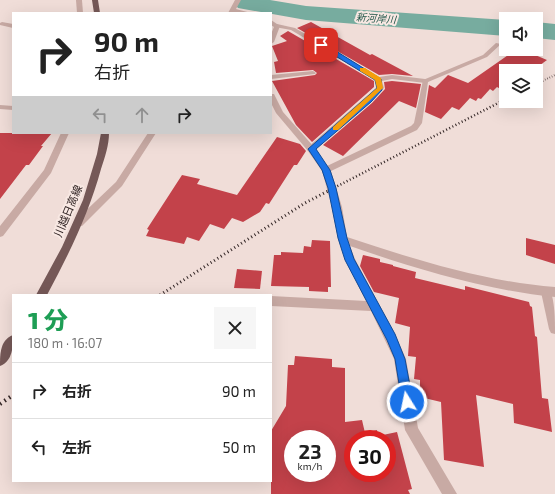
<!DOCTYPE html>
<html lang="ja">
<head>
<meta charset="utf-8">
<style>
  :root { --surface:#fff; --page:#f6f6f6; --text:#222; --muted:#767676; --line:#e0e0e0 }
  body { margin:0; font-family:"Exo 2","Noto Sans JP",sans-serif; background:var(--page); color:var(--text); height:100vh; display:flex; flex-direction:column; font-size:15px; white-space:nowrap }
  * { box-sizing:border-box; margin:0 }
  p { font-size:13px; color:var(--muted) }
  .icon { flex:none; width:22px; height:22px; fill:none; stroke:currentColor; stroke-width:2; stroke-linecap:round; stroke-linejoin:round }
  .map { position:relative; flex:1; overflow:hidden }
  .side { position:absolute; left:12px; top:294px; width:260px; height:188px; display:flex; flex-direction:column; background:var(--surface); border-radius:0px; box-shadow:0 4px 16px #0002 }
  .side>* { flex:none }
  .guide { position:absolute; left:12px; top:12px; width:260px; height:122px; border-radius:0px; box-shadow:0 4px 16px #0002; background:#fff; color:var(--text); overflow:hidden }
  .tools { position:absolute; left:499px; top:12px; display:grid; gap:8px }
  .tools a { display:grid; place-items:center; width:44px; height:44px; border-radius:0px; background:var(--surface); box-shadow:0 4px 16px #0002; font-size:20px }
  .speed { position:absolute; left:284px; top:430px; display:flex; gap:8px; font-size:20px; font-weight:700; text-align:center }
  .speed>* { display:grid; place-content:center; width:52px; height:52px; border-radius:50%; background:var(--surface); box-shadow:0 4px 16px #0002; line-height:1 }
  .speed small { font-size:10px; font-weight:400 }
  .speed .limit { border:6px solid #d22; background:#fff; color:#111 }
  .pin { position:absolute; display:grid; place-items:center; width:34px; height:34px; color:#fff; margin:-17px; border-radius:8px; box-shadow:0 2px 6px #0006 }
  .me { position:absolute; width:44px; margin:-22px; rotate:350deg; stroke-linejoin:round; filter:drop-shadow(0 0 3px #0008) }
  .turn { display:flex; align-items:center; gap:14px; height:84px; padding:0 16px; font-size:18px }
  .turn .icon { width:52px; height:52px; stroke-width:2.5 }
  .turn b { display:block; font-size:28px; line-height:34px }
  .lanes { display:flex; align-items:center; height:38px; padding:0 16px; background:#0003; justify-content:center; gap:20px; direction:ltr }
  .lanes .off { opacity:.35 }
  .round { display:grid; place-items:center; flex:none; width:42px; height:42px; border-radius:0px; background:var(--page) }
  .headline { display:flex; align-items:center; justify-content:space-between; height:68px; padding:0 16px }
  h1 { font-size:24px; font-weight:800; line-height:30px; color:#1e9e55 }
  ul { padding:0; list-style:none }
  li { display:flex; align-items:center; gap:12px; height:56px; padding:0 16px; border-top:1px solid var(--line) }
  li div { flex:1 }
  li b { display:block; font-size:15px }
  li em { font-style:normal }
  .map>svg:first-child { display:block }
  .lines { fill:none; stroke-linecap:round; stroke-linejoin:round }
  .river { fill:#77ac9f; fill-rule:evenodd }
  .building { fill:#c3424a; fill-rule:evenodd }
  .service { fill:#c8aaa4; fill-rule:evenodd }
  .minor { fill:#c8aaa4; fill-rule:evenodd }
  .primary { fill:#755857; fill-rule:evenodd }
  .rail-far3 { stroke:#332626; stroke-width:2; stroke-dasharray:0.5 2; stroke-linecap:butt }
  .rail-far2 { stroke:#332626; stroke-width:2.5; stroke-dasharray:1 2.5; stroke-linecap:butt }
  .rail-far1 { stroke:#332626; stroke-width:3; stroke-dasharray:1 3; stroke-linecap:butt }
  .rail { stroke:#332626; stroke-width:4; stroke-dasharray:1.5 4; stroke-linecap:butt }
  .route { fill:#1a73e8; stroke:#114b97 }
  .slow { fill:#f59e0b }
  .labels { text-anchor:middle; stroke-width:4; stroke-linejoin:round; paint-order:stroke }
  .far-water-label { font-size:10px; font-style:italic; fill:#1c5346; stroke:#f8e8e3 }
  .street-label { font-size:11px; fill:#332626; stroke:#f8e8e3 }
</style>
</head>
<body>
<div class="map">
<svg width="555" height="494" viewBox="0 0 555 494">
  <rect width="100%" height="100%" fill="#f0ddd8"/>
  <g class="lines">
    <g class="river">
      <polygon points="236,0 270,0 306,6 506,20 506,36 306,20 238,8 234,3"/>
      <polygon points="536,22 555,24 555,40 536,38"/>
    </g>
  </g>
  <g class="building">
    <polygon points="311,22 370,55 372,54 413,76 392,74 379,75 297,28"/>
    <polygon points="288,31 374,81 374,87 312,142 296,125 272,81 315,75 317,73 313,70 276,73 274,62 278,61 272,46 287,41 280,36"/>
    <polygon points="517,49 521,49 547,60 532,71 506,71 506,92 497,87 493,91 490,89 481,99 478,98 476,101 470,98 459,110 452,107 441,119 425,112 429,85 435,88 448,75 468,83"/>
    <polygon points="392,81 421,84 416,108 399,101 343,156 323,145 372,103 385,89 384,82"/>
    <polygon points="0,133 52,133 41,146 43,146 29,165 26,165 0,199"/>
    <polygon points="277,137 300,144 306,151 297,165 294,165 269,204 266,203 260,212 243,222 232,218 224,229 210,224 199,241 187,237 184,244 146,236 149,230 147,229 182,175 200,179 197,184 237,195"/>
    <polygon points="526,238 555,245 555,264 526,255"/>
    <polygon points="312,240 330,241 331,287 328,287 328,292 309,291 309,287 271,286 274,255 281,255 281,252 303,253 304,246 311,247"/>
    <polygon points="363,255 380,259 380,262 393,265 393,266 416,272 415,278 465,290 465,286 529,302 530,306 532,307 535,336 537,337 542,398 548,399 552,432 514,423 513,404 476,395 484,467 444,460 441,402 420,397 420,380 414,379 416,357 408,356 410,327 395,323 399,298 374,292 360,266"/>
    <polygon points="237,269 262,271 260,289 234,288"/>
    <path d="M295,356L332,359V367L345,368V422L362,420L365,433L377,430L378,436L397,432L412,489L408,490L410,494H271V431L286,406L288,365H294ZM293,439H327V473H293ZM353,439H387V473H353Z"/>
  </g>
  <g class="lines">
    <g class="service">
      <polygon points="2,22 13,24 13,28 0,25 0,23"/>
      <polygon points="277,24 295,28 379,77 392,75 425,79 429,81 425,83 392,79 382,81 384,88 371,102 314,151 308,151 307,149 308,147 376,88 375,80 291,30 275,27 274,26"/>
      <polygon points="313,71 316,73 315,74 271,79 271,75"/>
      <path d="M546,287L550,289C555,303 555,319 555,334L551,333L549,329L541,292L542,289Z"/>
    </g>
    <g class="minor">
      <polygon points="76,0 82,0 83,13 77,13"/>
      <polygon points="235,0 241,0 236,9 251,13 228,13"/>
      <polygon points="271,20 280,26 274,42 271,44 271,34 274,27 271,25"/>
      <path d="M496,43L501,44L487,57L428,82L422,123L417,130L331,171L342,207L347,237C412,259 487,282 555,287V297C489,291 413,268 350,246L355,259L395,334L406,359L418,428L457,494H442L405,430L394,359L371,311L271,306V296L366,301L345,260L338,239L332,207L322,171L308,151L276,113L271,103V94H274L283,112L314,147L327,166L411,126L414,123L423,80L483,55Z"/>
      <polygon points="0,105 13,106 13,110 0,109"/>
      <polygon points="61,133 69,133 51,173 3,236 0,237 0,226 44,170"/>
      <polygon points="148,133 156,133 122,186 82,226 76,226 74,223 76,220 116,182"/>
    </g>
    <g class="primary">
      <polygon points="92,0 98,0 100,13 94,13"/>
      <path d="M101,133H109C109,145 105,157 101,169C89,213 69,254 47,295H36L62,247L83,200L97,154Z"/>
      <path d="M13,335C13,346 13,361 0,366C0,354 0,340 13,335Z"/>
    </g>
    <polyline class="rail-far3" points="536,84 555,75"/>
    <polyline class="rail-far2" points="328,191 506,99"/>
    <polyline class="rail-far1" points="160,295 305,203 330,190"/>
    <polyline class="rail" points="0,404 13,395"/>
  </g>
  <polygon class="route" points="319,43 323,43 381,79 382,90 371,102 316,149 330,170 336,188 347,238 354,259 395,334 405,359 413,402 411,406 407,407 403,406 402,402 395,359 387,340 345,260 338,238 328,188 322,170 308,149 377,88 375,80 319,46"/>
  <polygon class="slow" points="360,68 365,68 381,78 383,88 338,130 333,130 333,127 377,88 375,80 360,71"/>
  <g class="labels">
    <g class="far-water-label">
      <text transform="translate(376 18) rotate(4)" y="4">新河岸川</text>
    </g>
    <g class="street-label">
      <text transform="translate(68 211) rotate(-67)" y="4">川越日高線</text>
    </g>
  </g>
</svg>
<div class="tools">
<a><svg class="icon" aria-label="sound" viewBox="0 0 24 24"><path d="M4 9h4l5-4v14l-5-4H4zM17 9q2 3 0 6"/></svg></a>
<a><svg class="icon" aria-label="layers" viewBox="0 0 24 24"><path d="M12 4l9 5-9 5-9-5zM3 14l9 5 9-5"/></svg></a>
</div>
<div class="speed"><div>23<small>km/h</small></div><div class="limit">30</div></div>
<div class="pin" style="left:321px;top:45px;background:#d93025"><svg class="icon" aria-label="arrive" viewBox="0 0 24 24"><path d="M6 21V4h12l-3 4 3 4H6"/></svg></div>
<svg class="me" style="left:407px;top:402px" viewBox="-20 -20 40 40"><circle r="17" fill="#1a73e8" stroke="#fff" stroke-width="3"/><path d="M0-11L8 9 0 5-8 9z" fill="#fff"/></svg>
<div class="guide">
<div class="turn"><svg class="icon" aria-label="right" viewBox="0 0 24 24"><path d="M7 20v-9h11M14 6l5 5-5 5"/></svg><div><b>90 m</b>右折</div></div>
<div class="lanes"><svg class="icon off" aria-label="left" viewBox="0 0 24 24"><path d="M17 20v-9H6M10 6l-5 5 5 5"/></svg><svg class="icon off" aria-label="ahead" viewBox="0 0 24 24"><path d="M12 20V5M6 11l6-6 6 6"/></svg><svg class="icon" aria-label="right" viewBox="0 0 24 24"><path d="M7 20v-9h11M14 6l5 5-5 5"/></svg></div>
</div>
<section class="side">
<div class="headline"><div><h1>1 分</h1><p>180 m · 16:07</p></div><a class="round"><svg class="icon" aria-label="close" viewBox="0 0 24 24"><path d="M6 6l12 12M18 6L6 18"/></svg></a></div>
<ul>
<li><svg class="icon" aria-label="right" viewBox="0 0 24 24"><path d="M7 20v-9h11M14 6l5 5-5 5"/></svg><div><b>右折</b></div><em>90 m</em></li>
<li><svg class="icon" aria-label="left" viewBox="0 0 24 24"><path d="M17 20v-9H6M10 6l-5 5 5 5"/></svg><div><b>左折</b></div><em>50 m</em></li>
</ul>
</section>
</div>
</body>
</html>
